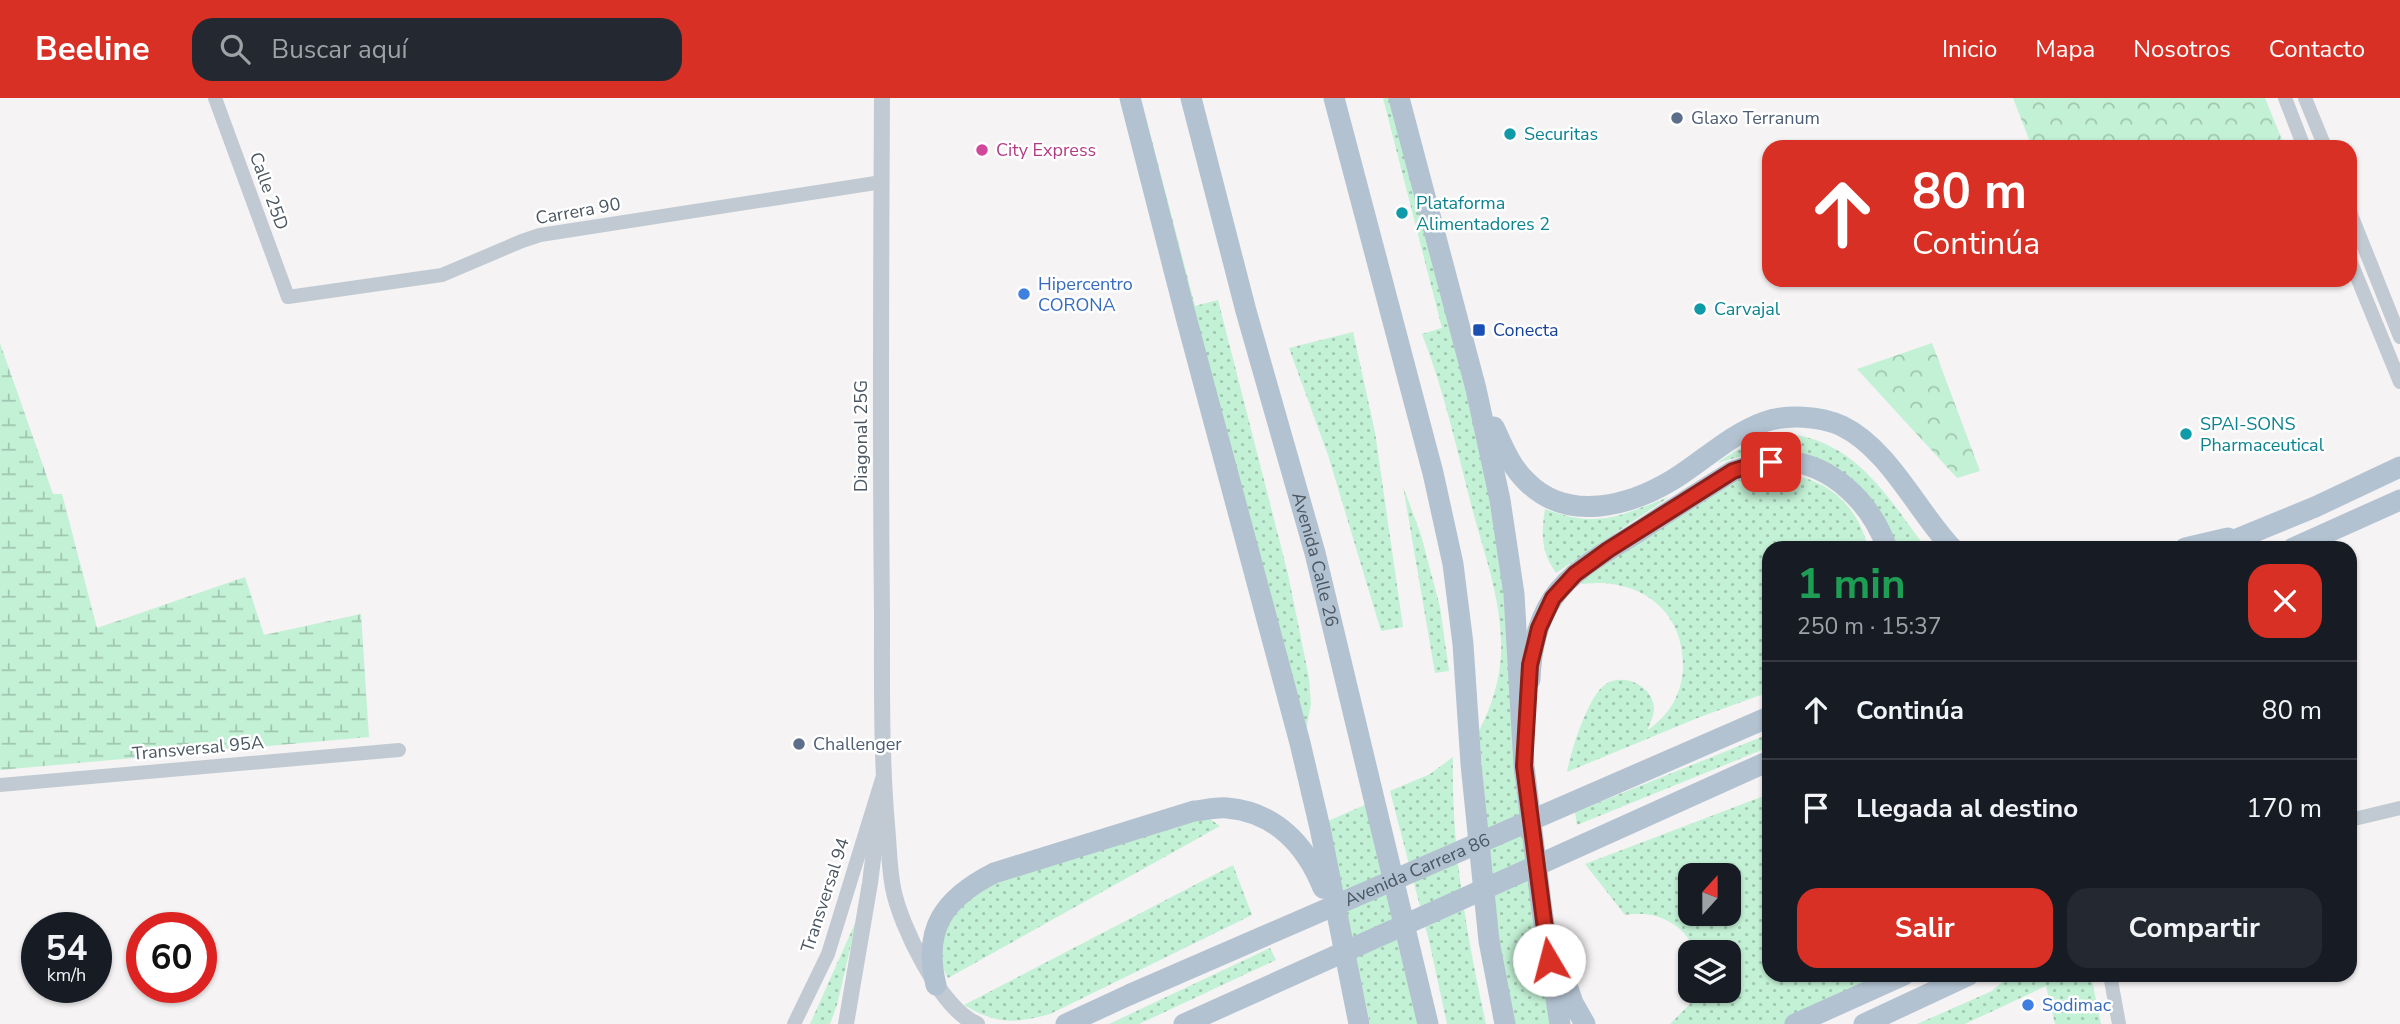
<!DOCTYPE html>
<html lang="es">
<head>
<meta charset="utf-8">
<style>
  :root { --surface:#171b24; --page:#242831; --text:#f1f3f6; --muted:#9ea1a6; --line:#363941; --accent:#d93025 }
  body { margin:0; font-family:"Nunito Sans",sans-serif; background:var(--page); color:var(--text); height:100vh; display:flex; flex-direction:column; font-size:26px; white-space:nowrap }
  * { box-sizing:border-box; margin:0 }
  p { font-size:23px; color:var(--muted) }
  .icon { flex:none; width:38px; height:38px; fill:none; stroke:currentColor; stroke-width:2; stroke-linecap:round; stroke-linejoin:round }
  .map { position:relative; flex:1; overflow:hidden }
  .side { position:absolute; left:1762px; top:443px; width:595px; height:441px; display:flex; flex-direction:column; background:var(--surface); border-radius:21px; box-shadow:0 2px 5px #0004 }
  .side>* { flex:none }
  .hud { position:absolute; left:1762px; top:42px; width:595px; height:147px; border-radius:21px; box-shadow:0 2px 5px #0004; background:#d93025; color:#fff; overflow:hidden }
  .needle { width:46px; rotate:21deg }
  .fabs { position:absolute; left:1678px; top:765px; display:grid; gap:14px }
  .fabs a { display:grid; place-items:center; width:63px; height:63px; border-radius:14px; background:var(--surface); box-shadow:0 2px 5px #0004; font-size:35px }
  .speed { position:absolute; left:21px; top:814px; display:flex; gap:14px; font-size:35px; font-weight:700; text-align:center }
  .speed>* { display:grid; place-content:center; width:91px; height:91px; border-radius:50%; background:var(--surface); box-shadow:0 2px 5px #0004; line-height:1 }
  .speed small { font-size:18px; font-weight:400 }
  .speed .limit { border:10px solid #d22; background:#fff; color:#111 }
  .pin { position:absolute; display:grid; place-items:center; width:60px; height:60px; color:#fff; margin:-30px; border-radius:14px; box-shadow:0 4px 10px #0006 }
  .me { position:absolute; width:77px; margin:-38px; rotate:352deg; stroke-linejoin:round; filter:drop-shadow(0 0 5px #0008) }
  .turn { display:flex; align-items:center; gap:24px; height:147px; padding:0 35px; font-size:32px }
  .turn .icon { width:91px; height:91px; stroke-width:2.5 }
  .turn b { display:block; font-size:49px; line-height:60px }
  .round { display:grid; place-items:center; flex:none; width:74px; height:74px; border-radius:21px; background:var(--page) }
  .headline { display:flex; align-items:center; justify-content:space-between; height:119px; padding:0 35px }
  h1 { font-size:42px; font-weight:700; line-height:52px; color:#1e9e55 }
  .primary-button { display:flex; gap:14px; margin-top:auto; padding:14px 35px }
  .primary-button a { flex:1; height:80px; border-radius:21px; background:var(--accent); color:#fff; font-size:28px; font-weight:700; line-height:80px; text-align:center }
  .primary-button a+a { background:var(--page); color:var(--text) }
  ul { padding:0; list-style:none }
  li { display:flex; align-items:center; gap:21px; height:98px; padding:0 35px; border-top:2px solid var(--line) }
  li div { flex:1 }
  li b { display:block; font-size:26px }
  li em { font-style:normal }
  header { display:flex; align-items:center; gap:42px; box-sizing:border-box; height:98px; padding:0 35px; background:var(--accent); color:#fff }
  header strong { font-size:33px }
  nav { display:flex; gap:38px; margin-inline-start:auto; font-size:24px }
  .search { width:490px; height:63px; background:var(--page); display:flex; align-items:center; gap:18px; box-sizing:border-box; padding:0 24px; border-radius:21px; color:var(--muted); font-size:26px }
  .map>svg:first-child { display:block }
  .grass { fill:url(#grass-dots); fill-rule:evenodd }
  .forest { fill:url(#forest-crowns) }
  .wetland { fill:url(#wetland-marsh) }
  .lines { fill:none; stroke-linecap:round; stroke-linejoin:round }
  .minor { stroke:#c1cad2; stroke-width:14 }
  .tertiary { stroke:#c1cad2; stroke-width:16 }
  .primary { stroke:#b3c2d1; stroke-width:21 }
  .primary-bridge { stroke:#b3c2d1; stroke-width:21 }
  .route-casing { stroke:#8d1f18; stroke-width:18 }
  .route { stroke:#d93025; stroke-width:12 }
  .service-dot { fill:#5c6f8a; stroke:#fff; stroke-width:2.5 }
  .culture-dot { fill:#0f9aa8; stroke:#fff; stroke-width:2.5 }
  .hotel-dot { fill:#d1479c; stroke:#fff; stroke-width:2.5 }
  .shop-dot { fill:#3f7fe0; stroke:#fff; stroke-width:2.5 }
  .transit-dot { fill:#1a4fb4; stroke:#fff; stroke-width:2.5 }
  .labels { text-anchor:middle; stroke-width:5; stroke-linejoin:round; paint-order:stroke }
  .service-label { font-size:18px; fill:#4e5e75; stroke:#fff; text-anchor:start }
  .culture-label { font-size:18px; fill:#0d838f; stroke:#fff; text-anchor:start }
  .hotel-label { font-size:18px; fill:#b23c85; stroke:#fff; text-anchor:start }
  .street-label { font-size:18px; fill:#4a5661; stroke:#fff }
  .shop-label { font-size:18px; fill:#366cbe; stroke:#fff; text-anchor:start }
  .transit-label { font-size:18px; fill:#164399; stroke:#fff; text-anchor:start }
</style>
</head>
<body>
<header>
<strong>Beeline</strong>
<div class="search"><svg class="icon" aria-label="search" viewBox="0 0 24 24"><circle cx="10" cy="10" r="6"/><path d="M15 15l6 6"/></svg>Buscar aquí</div>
<nav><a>Inicio</a><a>Mapa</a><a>Nosotros</a><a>Contacto</a></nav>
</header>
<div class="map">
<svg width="2400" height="926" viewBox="0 0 2400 926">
  <defs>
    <pattern id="grass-dots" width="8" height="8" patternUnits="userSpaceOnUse" patternTransform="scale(1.75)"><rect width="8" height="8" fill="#c3f1d5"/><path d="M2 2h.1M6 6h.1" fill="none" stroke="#a0c6b0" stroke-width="1.8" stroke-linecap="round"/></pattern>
    <pattern id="forest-crowns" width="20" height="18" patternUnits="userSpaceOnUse" patternTransform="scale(1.75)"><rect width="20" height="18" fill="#c3f1d5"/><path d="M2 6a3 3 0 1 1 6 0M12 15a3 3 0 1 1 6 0" fill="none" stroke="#a0c6b0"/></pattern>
    <pattern id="wetland-marsh" width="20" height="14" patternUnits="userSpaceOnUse" patternTransform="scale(1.75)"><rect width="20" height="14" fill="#c3f1d5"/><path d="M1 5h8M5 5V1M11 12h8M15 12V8" fill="none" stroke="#a0c6b0"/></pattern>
  </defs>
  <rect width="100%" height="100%" fill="#f5f3f3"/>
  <g class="grass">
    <polygon points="1141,0 1195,208 1218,202 1288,476 1309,580 1311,606 1306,632 1204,266"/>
    <path d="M1383,0H1390L1483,351L1505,486L1515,681L1541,866L1553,926H1514L1492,804L1479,633C1491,609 1500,583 1501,556C1503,505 1485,459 1472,410C1457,352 1444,292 1422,236L1442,230Z"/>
    <polygon points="1353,234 1375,334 1403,529 1381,533 1328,357 1289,250"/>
    <path d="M1790,336C1858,345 1888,400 1926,450H1892L1889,437L1793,357L1765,354L1745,357L1717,365C1745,346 1757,341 1790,336Z"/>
    <path d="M1770,374C1819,376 1856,400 1868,450H1769V594L1700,619L1567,674C1571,653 1588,597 1606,586C1624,574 1655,589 1654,612C1654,618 1649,626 1648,632C1670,616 1682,596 1683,569C1684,511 1638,479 1582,486L1578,481L1729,383Z"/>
    <polygon points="1403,388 1421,437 1440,509 1449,573 1435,575"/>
    <path d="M1669,399L1556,475C1541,454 1541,436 1545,411C1598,431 1619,418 1669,399Z"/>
    <polygon points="1769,636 1769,649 1577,727 1575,714"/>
    <path d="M1453,659C1451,750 1467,838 1486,926H1447L1430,847L1390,693L1430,676Z"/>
    <path d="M1769,696V877H1892L1785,926H1670L1690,906L1695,893L1729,892V854H1696C1684,825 1655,811 1625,817L1585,766ZM1690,777H1729V816H1690Z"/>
    <polygon points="1367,706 1421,926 1370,926 1328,723"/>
    <polygon points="1207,719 1220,728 948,880 942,868 941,842 957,809 998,779"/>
    <path d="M1233,767L1252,817L1050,916C1013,926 996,926 964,907Z"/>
    <polygon points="857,821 837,907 830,926 810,926"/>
    <polygon points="1270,850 1276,862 1139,926 1109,926"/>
    <polygon points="2010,877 2091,877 2101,926 2055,926 2046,888 1965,926 1917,926 1992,893"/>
  </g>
  <g class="forest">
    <polygon points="2013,0 2265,0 2285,49 2032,49"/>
    <polygon points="1932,245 1980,373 1957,380 1857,271"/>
  </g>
  <polygon class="wetland" points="0,245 53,396 62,396 97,530 245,479 264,537 361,516 369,639 0,672"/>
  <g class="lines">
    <g class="minor">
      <polyline points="215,0 288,199 442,177 522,143 540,137 882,84"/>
      <polyline points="2285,0 2304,49"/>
      <polyline points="2305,0 2325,49"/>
      <polyline points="2350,114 2400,239"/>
      <polyline points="2350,162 2400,284"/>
      <polyline points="0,687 399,652"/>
      <polyline points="2350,722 2400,710"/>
      <polyline points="2110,877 2119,926"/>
      <polyline points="794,926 828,856 882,681"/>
    </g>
    <g class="tertiary">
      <path d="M882,0C881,172 880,343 882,515C882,585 881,656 887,727C889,748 889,769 893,790C900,827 941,912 977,926"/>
      <polyline points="846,926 870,785 879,713"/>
    </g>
    <g class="primary">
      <polyline points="1130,0 1187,223 1300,645 1320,730 1359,926"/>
      <path id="s1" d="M1191,0L1246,213L1315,455L1428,926"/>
      <polyline points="1334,0 1433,375 1453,466 1463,546 1471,666 1489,843 1505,926"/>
      <polyline points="1399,0 1476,291 1500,402 1514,496 1524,668 1542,813 1560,926"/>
      <path d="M1494,329C1503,349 1511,369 1527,384C1568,425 1630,408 1674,381C1703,363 1731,336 1764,324C1787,316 1820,318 1842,328C1889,351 1917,413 1952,450"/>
      <polyline points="2185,450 2228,440"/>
      <polyline points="2215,450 2315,409 2400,369"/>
      <polyline points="2293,450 2400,402"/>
      <path d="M1530,582C1531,553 1537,524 1553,500C1573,471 1609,452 1638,434C1669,413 1701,393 1733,373C1750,368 1768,362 1786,363C1834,367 1872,407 1887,450"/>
      <polyline points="1560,867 1573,905 1585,926"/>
      <path d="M936,887C922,830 945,800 994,775L1194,713C1205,712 1217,709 1227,710C1275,714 1306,747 1323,790"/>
      <polyline points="1066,926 1131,896"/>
      <polyline points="1795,926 1904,877"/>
      <polyline points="1864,926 1969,877"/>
    </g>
    <g class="primary-bridge">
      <path id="s2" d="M1131,896L1769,619"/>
      <polyline points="1184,926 1769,663"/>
    </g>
  </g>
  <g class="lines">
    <g class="route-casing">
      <polyline id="route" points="1549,862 1524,668 1530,567 1539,530 1553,500 1575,476 1608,452 1733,373 1756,366 1771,364"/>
    </g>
    <use href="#route" class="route"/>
  </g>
  <g class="service-dot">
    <circle cx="1677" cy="20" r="7"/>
    <circle cx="799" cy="646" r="7"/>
  </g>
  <g class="culture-dot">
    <circle cx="1510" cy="36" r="7"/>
    <circle cx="1402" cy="115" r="7"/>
    <circle cx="1700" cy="211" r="7"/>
    <circle cx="2186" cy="336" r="7"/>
  </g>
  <circle class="hotel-dot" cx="982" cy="52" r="7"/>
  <g class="shop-dot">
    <circle cx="1024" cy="196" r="7"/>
    <circle cx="2028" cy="907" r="7"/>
  </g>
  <rect class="transit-dot" x="1472" y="225" width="14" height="14" rx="3.5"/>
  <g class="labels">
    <g class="service-label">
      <text x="1691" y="26">Glaxo Terranum</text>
      <text x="813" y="652">Challenger</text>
    </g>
    <g class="culture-label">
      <text x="1524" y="42">Securitas</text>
      <text x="1416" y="111">Plataforma<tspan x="1416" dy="21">Alimentadores 2</tspan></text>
      <text x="1714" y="217">Carvajal</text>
      <text x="2200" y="332">SPAI-SONS<tspan x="2200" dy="21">Pharmaceutical</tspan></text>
    </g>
    <g class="hotel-label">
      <text x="996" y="58">City Express</text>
    </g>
    <g class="street-label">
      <text transform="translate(269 93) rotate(70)" y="6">Calle 25D</text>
      <text transform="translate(578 113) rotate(-10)" y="6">Carrera 90</text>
      <text transform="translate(861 338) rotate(-90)" y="6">Diagonal 25G</text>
      <text dy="6" stroke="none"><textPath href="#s1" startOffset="478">Avenida Calle 26</textPath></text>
      <text transform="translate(198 650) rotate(-5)" y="6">Transversal 95A</text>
      <text dy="6" stroke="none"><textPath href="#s2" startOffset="312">Avenida Carrera 86</textPath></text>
      <text transform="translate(825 797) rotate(-72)" y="6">Transversal 94</text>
    </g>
    <g class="shop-label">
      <text x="1038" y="192">Hipercentro<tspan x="1038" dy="21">CORONA</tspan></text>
      <text x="2042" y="913">Sodimac</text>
    </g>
    <g class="transit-label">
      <text x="1493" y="238">Conecta</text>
    </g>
  </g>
</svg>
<div class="fabs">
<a><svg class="needle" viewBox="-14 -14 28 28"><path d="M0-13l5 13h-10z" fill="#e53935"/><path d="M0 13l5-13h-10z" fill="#9ea1a6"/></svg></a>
<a><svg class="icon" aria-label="layers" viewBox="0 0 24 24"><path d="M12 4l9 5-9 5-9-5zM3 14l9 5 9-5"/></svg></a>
</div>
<div class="speed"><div>54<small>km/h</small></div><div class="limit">60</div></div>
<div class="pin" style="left:1771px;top:364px;background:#d93025"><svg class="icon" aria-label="arrive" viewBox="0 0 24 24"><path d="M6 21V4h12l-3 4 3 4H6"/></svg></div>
<svg class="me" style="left:1549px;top:862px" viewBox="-20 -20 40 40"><circle r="19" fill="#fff"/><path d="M0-13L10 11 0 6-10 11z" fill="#d93025"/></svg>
<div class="hud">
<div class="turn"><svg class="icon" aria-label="ahead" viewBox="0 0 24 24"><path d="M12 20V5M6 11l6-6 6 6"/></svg><div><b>80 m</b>Continúa</div></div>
</div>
<section class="side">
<div class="headline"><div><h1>1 min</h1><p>250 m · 15:37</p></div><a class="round" style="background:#d93025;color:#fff"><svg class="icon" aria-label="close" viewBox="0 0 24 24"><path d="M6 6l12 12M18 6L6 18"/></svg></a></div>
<ul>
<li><svg class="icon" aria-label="ahead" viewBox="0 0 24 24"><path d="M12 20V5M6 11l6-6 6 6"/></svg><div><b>Continúa</b></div><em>80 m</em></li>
<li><svg class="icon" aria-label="arrive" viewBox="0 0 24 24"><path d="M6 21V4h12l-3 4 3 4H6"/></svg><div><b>Llegada al destino</b></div><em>170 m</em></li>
</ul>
<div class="primary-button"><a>Salir</a><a>Compartir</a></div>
</section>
</div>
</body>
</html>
